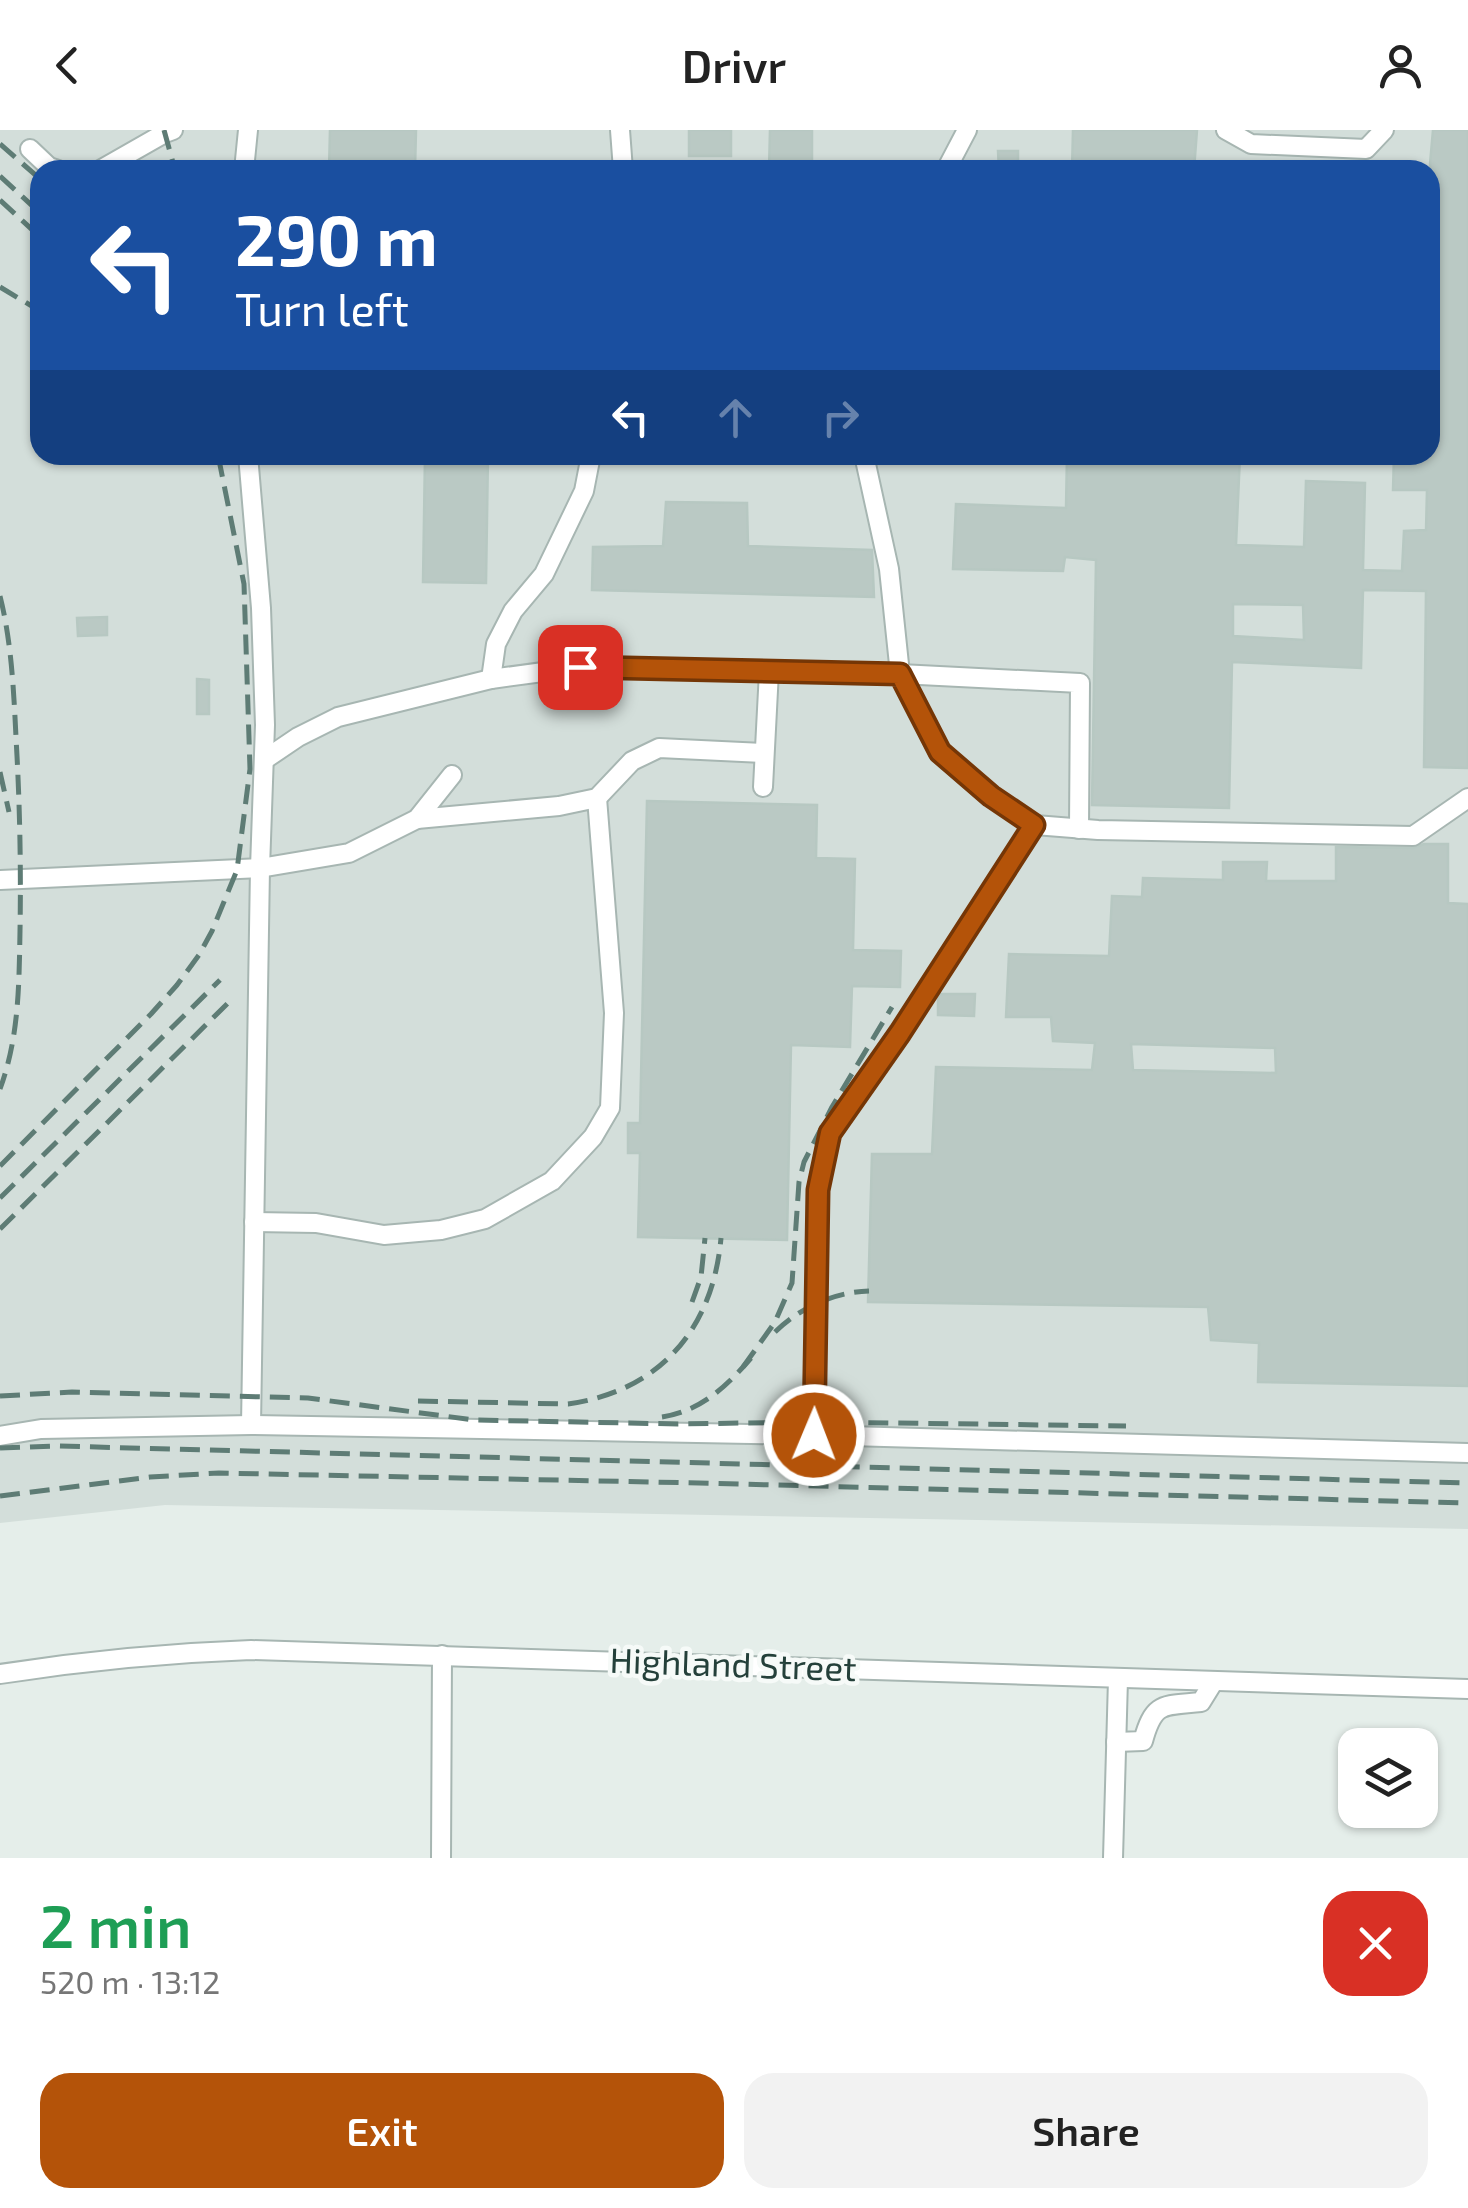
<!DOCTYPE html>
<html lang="en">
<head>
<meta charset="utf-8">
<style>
  :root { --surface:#fff; --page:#f2f2f2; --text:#222; --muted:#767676; --accent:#b45309 }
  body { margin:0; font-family:"Exo 2",sans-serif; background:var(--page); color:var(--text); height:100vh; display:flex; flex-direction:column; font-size:38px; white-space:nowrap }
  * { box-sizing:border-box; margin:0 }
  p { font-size:32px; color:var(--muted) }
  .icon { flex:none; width:55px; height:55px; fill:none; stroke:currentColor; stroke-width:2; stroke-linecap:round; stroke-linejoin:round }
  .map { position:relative; height:1728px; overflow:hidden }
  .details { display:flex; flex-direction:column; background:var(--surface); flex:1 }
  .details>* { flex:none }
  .hud { position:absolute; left:30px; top:30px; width:1410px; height:305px; border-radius:30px; box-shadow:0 2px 8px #0004; background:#1a4fa0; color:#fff; overflow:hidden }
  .tools { position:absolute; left:1338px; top:1598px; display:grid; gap:20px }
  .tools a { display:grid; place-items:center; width:100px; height:100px; border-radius:20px; background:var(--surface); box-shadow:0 2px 8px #0004; font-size:50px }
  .pin { position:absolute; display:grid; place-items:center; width:85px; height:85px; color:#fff; margin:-42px; border-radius:20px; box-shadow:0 5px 15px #0006 }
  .me { position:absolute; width:110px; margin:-55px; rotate:1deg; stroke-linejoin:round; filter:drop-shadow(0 0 8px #0008) }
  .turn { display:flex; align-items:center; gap:35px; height:210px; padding:0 40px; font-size:45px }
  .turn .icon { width:130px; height:130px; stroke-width:2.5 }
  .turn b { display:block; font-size:70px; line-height:85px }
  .lanes { display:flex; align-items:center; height:95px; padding:0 40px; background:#0003; justify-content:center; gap:50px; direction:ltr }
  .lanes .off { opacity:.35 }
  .round { display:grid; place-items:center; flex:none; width:105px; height:105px; border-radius:30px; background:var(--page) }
  .headline { display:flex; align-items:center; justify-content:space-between; height:170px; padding:0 40px }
  h1 { font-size:60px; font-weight:600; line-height:75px; color:#1e9e55 }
  .primary-button { display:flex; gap:20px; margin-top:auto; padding:20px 40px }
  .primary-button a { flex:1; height:115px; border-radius:30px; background:var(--accent); color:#fff; font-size:40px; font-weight:600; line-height:115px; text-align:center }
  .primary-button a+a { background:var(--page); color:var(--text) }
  header { display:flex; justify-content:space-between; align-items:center; height:130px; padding:0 40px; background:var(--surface); font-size:45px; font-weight:600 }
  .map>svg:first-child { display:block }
  .built { fill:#d3deda; fill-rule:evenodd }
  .building { fill:#bac9c4; stroke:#b7c8c2; stroke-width:2.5; fill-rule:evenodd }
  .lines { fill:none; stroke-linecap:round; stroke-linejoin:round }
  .minor-casing { stroke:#a7b6b2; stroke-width:22 }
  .minor { stroke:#fff; stroke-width:18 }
  .rail { stroke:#5e7c75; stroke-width:5; stroke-dasharray:20 10; stroke-linecap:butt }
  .route-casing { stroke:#753606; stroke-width:25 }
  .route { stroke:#b45309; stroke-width:18 }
  .labels { text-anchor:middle; stroke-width:9; stroke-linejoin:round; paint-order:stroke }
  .street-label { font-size:35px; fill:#24403a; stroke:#f6faf8 }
</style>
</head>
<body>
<header><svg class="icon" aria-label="back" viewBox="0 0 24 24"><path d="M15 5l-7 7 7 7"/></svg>Drivr<svg class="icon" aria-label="person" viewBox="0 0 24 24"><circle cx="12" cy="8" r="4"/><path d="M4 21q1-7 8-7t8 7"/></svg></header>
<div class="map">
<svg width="1468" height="1728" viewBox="0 0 1468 1728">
  <rect width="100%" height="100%" fill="#e5eeea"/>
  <path class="built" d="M0,0H1468V1399L165,1375L0,1393ZM40,40H1430V325H40Z"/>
  <g class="building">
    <polygon points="330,0 416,0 415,40 329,40"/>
    <rect x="689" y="0" width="42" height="26"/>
    <polygon points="770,0 812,0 812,40 769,40"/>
    <polygon points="1073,0 1197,0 1194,40 1072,40"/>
    <path d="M1433,0H1468V638L1424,637L1426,461L1363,460L1361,538L1232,532L1229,678L1092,675L1096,430L1065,427L1063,441L953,439L956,374L1066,378L1067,325H1240L1236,415L1304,417L1306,351L1365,353L1363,440L1402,441L1404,401L1426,400L1427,360H1393L1394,325H1430V34ZM1233,474L1303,475L1304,510L1233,506Z"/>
    <polygon points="998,21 1018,21 1018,40 999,40"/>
    <polygon points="425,325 488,325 486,453 423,452"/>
    <polygon points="666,372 747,373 748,416 872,420 874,467 592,460 593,417 663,416"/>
    <polygon points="107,487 107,505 78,506 77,488"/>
    <polygon points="197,549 209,550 209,584 197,584"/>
    <polygon points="647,671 817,675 816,728 855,729 853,820 901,821 900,857 852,856 850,917 791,915 787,1110 638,1107 640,1023 628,1023 628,993 640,993"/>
    <path d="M1424,714H1448V773L1468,774V1256L1258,1252L1259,1213L1211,1210L1208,1177L868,1172L872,1024H932L936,937L1092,940L1095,913L1053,911L1051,887H1006L1009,824L1109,826L1112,766L1142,767L1143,748L1223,750V732H1267L1266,751H1336V717L1413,718ZM1131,914L1275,918L1276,943L1133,940Z"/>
    <polygon points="940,864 975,864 974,886 938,885 938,867"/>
  </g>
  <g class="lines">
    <g class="minor-casing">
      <g id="minor">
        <polyline points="620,0 623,40"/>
        <polyline points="1226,0 1251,14 1366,19 1384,0"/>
        <polyline points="30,19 49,37 58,40"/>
        <polyline points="100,40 165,3 173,0"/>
        <polyline points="244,40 248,0"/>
        <polyline points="946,40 967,0"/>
        <polyline points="248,325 261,478 265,595 260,738 251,1295"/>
        <polyline points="864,325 889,439 900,544 939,623 991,667 1035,695 1098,700 1413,706 1468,668"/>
        <polyline points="491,549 496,514 513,481 544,444 584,361 591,325"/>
        <polyline points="264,630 298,607 338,587 491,549 580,537 900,544 1080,553 1079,699"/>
        <polyline points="763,657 769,541"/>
        <polyline points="417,689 559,676 597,668 632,631 659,618 763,623"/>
        <polyline points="0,750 260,738 349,723 417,689 452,645"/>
        <polyline points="254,1092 316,1093 384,1105 441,1100 485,1089 552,1051 593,1007 610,978 614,883 597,668"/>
        <polyline points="813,1305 818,1060 830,1003 900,903 1035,695"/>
        <polyline points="0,1306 41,1299 251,1295 813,1305 1468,1323"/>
        <path d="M0,1544C83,1531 166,1523 251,1520L1468,1559"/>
        <path d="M1116,1612L1143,1611C1154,1571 1163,1576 1201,1572L1214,1551"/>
        <polyline points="441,1728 442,1525"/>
        <polyline points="1113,1728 1118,1549"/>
      </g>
    </g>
    <use href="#minor" class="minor"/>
    <g class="rail">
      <polyline points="164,0 175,40"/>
      <polyline points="0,14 40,49"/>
      <polyline points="0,46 40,83"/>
      <polyline points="0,70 40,107"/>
      <polyline points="0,157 40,181"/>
      <path d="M0,466C13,518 14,572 17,626C20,684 21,743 20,801C19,856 19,907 0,959"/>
      <polyline points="0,642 9,682"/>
      <polyline points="0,1036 151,884 177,855 199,825 212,801 237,740 250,639 244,454 218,325"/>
      <polyline points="0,1068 220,850"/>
      <polyline points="0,1099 228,873"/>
      <polyline points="692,1172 701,1147 705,1108"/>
      <path d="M775,1202C800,1178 833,1162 869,1161"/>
      <polyline points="743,1237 775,1192 792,1153 799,1052 804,1032 832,977 892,877"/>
      <polyline points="0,1266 72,1262 308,1268 474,1290 678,1294 814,1292 1126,1296"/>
      <path d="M418,1271L568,1274C660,1261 713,1199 721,1108"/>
      <path d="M662,1287C701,1281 727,1256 751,1228"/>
      <polyline points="0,1318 57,1316 1468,1353"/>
      <polyline points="0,1366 150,1347 219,1343 699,1353 1468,1373"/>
    </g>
  </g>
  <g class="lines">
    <g class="route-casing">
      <polyline id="route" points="580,537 900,544 940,622 991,666 1034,695 900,903 830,1003 818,1060 814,1305"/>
    </g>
    <use href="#route" class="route"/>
  </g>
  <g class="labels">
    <g class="street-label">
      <text transform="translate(733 1535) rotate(2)" y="12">Highland Street</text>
    </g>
  </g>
</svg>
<div class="tools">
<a><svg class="icon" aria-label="layers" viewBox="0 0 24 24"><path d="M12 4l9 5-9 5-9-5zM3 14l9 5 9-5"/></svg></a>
</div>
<div class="pin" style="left:580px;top:537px;background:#d93025"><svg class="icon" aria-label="arrive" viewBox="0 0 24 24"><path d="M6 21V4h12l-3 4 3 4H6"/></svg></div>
<svg class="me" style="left:814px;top:1305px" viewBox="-20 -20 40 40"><circle r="17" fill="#b45309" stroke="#fff" stroke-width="3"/><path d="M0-11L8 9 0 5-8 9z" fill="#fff"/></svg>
<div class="hud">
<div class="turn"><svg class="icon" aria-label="left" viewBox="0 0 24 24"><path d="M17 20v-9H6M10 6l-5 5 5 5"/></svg><div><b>290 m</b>Turn left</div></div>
<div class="lanes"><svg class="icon" aria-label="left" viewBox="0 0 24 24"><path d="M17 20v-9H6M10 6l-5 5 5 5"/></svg><svg class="icon off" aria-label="ahead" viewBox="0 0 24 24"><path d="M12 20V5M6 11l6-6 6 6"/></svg><svg class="icon off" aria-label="right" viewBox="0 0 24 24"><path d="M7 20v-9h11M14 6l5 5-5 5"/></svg></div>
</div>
</div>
<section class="details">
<div class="headline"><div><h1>2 min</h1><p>520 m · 13:12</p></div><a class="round" style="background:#d93025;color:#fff"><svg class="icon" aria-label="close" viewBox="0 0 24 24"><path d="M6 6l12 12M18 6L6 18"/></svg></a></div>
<div class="primary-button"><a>Exit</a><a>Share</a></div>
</section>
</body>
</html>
